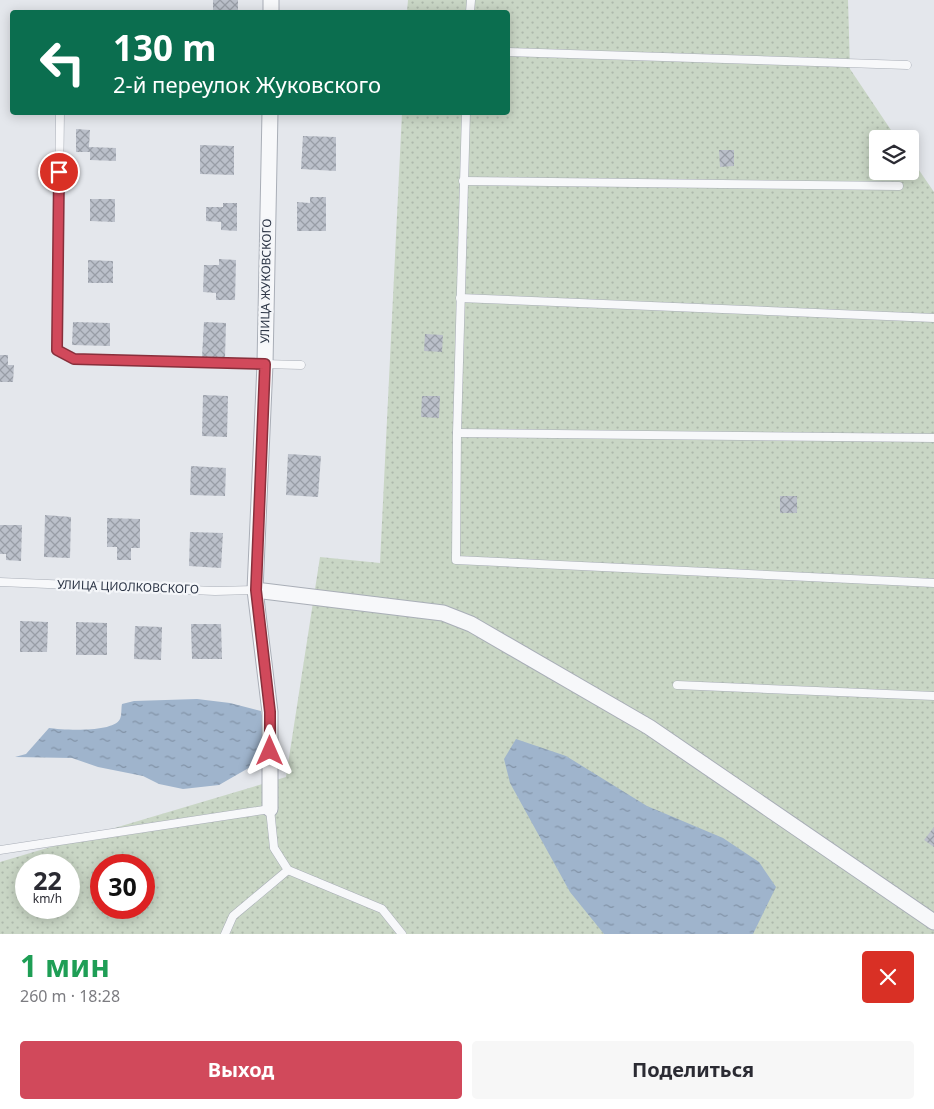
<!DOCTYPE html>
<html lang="ru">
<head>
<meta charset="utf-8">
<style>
  :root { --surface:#fff; --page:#f7f7f7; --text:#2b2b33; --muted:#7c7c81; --accent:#d1495b }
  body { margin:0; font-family:"Noto Sans",sans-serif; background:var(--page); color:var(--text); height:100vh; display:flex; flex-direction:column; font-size:19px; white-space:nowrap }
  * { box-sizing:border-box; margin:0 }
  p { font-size:16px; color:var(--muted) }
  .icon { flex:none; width:28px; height:28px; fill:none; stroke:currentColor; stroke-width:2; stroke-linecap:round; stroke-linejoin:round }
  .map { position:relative; height:934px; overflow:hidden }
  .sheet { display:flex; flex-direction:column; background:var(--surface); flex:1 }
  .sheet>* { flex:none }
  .top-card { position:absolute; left:10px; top:10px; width:500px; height:105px; border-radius:5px; box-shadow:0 2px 12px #0003; background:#0b6e4f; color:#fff; overflow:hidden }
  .fabs { position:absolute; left:869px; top:130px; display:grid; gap:10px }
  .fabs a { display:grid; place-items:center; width:50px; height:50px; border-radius:5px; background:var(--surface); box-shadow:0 2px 12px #0003; font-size:25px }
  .speed { position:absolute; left:15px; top:854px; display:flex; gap:10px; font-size:25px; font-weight:700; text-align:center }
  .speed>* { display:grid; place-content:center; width:65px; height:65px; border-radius:50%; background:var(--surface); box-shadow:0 2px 12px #0003; line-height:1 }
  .speed small { font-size:12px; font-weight:400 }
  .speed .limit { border:8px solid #d22; background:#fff; color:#111 }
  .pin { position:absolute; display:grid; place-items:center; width:42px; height:42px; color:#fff; margin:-21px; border:2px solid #fff; border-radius:50%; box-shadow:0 1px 5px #0007 }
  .me { position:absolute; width:55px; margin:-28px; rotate:0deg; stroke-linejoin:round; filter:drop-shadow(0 0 4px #0008) }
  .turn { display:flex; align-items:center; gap:18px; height:105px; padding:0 20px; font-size:22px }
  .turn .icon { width:65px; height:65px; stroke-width:2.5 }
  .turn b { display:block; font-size:35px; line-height:42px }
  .round { display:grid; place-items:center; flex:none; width:52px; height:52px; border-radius:5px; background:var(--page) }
  .headline { display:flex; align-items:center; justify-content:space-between; height:85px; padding:0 20px }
  h1 { font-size:30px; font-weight:700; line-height:38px; color:#1e9e55 }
  .button { display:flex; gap:10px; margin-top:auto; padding:10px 20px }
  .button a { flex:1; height:58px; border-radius:5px; background:var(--accent); color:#fff; font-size:20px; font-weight:700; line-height:58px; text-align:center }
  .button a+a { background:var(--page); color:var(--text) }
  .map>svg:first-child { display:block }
  .park { fill:url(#park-dots); fill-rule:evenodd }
  .water { fill:url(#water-ripples) }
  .building { fill:url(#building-cross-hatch) }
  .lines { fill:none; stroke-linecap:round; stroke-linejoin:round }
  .service-casing { stroke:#a9aeb7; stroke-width:9 }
  .minor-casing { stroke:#a9aeb7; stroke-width:17 }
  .service { stroke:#f7f8fa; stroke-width:8 }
  .minor { stroke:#f7f8fa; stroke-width:15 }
  .route-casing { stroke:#882f3b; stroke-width:12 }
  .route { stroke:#d1495b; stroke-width:9 }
  .labels { text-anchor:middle; stroke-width:4.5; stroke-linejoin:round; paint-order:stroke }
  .street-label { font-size:12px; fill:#2b3445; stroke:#f4f6f9 }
</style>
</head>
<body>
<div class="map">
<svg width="934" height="934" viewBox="0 0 934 934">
  <defs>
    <pattern id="park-dots" width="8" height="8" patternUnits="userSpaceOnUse" patternTransform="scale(1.25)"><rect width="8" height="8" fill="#c9d6c5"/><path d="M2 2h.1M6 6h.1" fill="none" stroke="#adb8ab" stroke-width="1.8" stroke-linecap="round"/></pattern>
    <pattern id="water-ripples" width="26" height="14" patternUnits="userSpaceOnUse" patternTransform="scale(1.25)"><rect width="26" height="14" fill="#9fb4cc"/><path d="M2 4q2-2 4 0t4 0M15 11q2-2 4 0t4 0" fill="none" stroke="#8293a7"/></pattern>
    <pattern id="building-cross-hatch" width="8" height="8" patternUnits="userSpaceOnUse" patternTransform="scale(1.25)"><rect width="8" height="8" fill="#bbc0ca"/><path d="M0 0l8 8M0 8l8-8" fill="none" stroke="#989da6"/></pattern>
  </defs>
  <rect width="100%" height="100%" fill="#e4e7ec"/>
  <path class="park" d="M408,0H848L850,69L897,139H878V171H910V157L934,192V934H0V862L286,777L320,557L380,563L402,113L508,112V12H407ZM26,865H69V908H26ZM101,865H144V908H101Z"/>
  <g class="water">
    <path d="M197,699L230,703L261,711L264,725L259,762L219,785L183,789L159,784L143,776L98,767L72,758L15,757L26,754L49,728C63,730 113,733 120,719C122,715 121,708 122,704L134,701Z"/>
    <polygon points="516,739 566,756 647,806 723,838 759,862 776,887 753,934 604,934 570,892 510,783 504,759"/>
  </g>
  <g class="building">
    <rect x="213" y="0" width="25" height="12"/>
    <polygon points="76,129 90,130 89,147 116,148 116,161 90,160 90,152 76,152"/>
    <polygon points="303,136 336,137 336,171 301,169"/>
    <polygon points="200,145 234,146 234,175 200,174"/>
    <polygon points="719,150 734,150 734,166 720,167"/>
    <polygon points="310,197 326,197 326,231 297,231 297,202 310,203"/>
    <polygon points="90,199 115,199 115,222 90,221"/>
    <polygon points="223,203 237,203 237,231 221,230 221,222 206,221 206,207 223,207"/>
    <polygon points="219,259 236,260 235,300 216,300 216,293 203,292 204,265 219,265"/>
    <polygon points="88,260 113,261 113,283 88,283"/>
    <polygon points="73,322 110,323 110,346 72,345"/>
    <polygon points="204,322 226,323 225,358 202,357"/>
    <polygon points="425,334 443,335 442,352 424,351"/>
    <polygon points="0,355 8,355 8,365 14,365 13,382 0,382"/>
    <polygon points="203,395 228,396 227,437 202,436"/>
    <polygon points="422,396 440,396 439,418 421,417"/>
    <polygon points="288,454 321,456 318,497 286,495"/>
    <polygon points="191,466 226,468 225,496 190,495"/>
    <rect x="780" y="496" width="17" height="17"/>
    <polygon points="45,515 71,517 70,558 44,557"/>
    <polygon points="107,518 140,519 140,548 131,548 131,560 117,560 117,547 107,547"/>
    <polygon points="0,525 22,525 21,561 6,560 6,554 0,554"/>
    <polygon points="190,532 223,533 221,568 189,566"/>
    <polygon points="20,621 48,622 47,652 20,652"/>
    <polygon points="76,622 107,623 107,655 76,655"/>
    <polygon points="191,624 221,624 222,659 192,659"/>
    <polygon points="135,626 162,627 161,660 134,659"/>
    <polygon points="934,827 934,847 924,840"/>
  </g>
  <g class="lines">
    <g class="service-casing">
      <g id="service">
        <polyline points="470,12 471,0"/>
        <polyline points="508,52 907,65"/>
        <polyline points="60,112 57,350 74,359 301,365"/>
        <polyline points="466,112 457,433 456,560 934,583"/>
        <polyline points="463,181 899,186"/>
        <polyline points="460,298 934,318"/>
        <polyline points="457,433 934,438"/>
        <polyline points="0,582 215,591 255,590"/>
        <polyline points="677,685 934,696"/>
        <polyline points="0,850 270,809 274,848 288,870 382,909 402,934"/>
        <polyline points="225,934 233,916 288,870"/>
      </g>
    </g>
    <g class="minor-casing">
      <g id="minor">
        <polyline points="271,12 271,0"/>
        <polyline points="270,112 265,364 255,590 270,712 270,809"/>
        <polyline points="255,590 443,613 471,624 649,727 934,922"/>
      </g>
    </g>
    <use href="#service" class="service"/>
    <use href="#minor" class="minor"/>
  </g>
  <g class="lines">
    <g class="route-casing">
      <polyline id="route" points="59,172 57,350 74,359 265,364 256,590 270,712 270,751"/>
    </g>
    <use href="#route" class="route"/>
  </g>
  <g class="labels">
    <g class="street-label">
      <text transform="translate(266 281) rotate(-89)" y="4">УЛИЦА ЖУКОВСКОГО</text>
      <text transform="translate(128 587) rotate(2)" y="4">УЛИЦА ЦИОЛКОВСКОГО</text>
    </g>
  </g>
</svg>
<div class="fabs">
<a><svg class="icon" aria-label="layers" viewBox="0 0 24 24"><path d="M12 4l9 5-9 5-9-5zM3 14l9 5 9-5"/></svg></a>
</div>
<div class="speed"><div>22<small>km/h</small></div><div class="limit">30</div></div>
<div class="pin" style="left:59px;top:172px;background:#d93025"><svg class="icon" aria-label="arrive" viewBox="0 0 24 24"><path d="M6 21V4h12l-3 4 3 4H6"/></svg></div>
<svg class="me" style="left:270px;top:751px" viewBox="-20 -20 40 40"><path d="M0-17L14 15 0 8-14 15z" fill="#d1495b" stroke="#fff" stroke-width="4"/></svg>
<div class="top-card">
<div class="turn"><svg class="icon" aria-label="left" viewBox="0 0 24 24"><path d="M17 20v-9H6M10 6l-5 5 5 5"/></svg><div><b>130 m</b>2-й переулок Жуковского</div></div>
</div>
</div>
<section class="sheet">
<div class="headline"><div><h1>1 мин</h1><p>260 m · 18:28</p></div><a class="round" style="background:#d93025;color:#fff"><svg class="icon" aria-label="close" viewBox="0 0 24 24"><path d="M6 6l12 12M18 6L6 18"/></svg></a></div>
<div class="button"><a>Выход</a><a>Поделиться</a></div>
</section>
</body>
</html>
